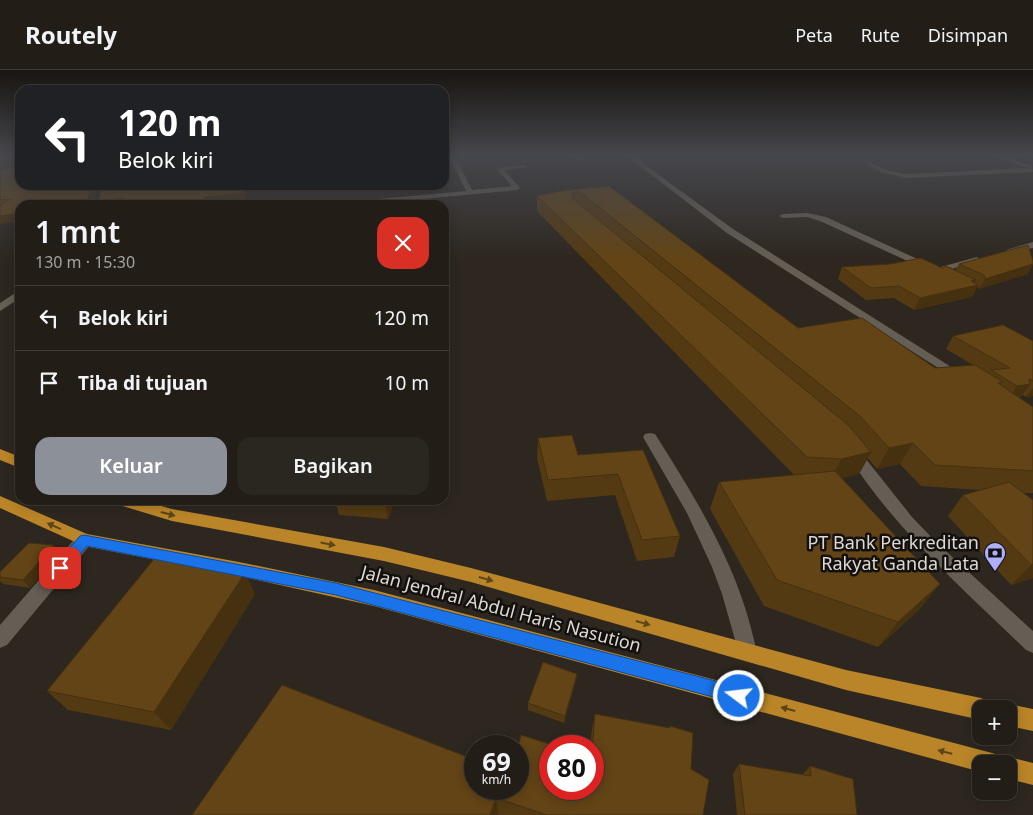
<!DOCTYPE html>
<html lang="id">
<head>
<meta charset="utf-8">
<style>
  :root { --surface:#221d17; --page:#2a2620; --text:#f1f3f6; --muted:#a2a2a1; --line:#3f3b36; --accent:#8c9099 }
  body { margin:0; font-family:"Noto Sans",sans-serif; background:var(--page); color:var(--text); height:100vh; display:flex; flex-direction:column; font-size:19px; white-space:nowrap }
  * { box-sizing:border-box; margin:0 }
  p { font-size:16px; color:var(--muted) }
  .icon { flex:none; width:28px; height:28px; fill:none; stroke:currentColor; stroke-width:2; stroke-linecap:round; stroke-linejoin:round }
  .map { position:relative; flex:1; overflow:hidden }
  .sheet { position:absolute; left:15px; top:130px; width:434px; height:305px; display:flex; flex-direction:column; background:var(--surface); border-radius:15px; box-shadow:0 2px 12px #0003,0 0 0 1px var(--line) }
  .sheet>* { flex:none }
  .banner { position:absolute; left:15px; top:15px; width:434px; height:105px; border-radius:15px; box-shadow:0 2px 12px #0003,0 0 0 1px var(--line); background:#202124; color:#fff; overflow:hidden }
  .buttons { position:absolute; left:972px; top:630px; display:grid; gap:10px }
  .buttons a { display:grid; place-items:center; width:45px; height:45px; border-radius:10px; background:var(--surface); box-shadow:0 2px 12px #0003,0 0 0 1px var(--line); font-size:25px }
  .speed { position:absolute; left:464px; top:665px; display:flex; gap:10px; font-size:25px; font-weight:700; text-align:center }
  .speed>* { display:grid; place-content:center; width:65px; height:65px; border-radius:50%; background:var(--surface); box-shadow:0 2px 12px #0003,0 0 0 1px var(--line); line-height:1 }
  .speed small { font-size:12px; font-weight:400 }
  .speed .limit { border:8px solid #d22; background:#fff; color:#111 }
  .pin { position:absolute; display:grid; place-items:center; width:42px; height:42px; color:#fff; margin:-21px; border-radius:10px; box-shadow:0 2px 8px #0006 }
  .me { position:absolute; width:55px; margin:-28px; rotate:285deg; stroke-linejoin:round; filter:drop-shadow(0 0 4px #0008) }
  .turn { display:flex; align-items:center; gap:18px; height:105px; padding:0 20px; font-size:22px }
  .turn .icon { width:65px; height:65px; stroke-width:2.5 }
  .turn b { display:block; font-size:35px; line-height:42px }
  .round { display:grid; place-items:center; flex:none; width:52px; height:52px; border-radius:15px; background:var(--page) }
  .summary { display:flex; align-items:center; justify-content:space-between; height:85px; padding:0 20px }
  h1 { font-size:30px; font-weight:600; line-height:38px }
  .button { display:flex; gap:10px; margin-top:auto; padding:10px 20px }
  .button a { flex:1; height:58px; border-radius:15px; background:var(--accent); color:#fff; font-size:20px; font-weight:600; line-height:58px; text-align:center }
  .button a+a { background:var(--page); color:var(--text) }
  ul { padding:0; list-style:none }
  li { display:flex; align-items:center; gap:15px; height:65px; padding:0 20px; border-top:1px solid var(--line) }
  li div { flex:1 }
  li b { display:block; font-size:19px }
  li em { font-style:normal }
  header { display:flex; align-items:center; gap:30px; box-sizing:border-box; height:70px; padding:0 25px; background:var(--surface); border-bottom:1px solid var(--line) }
  header strong { font-size:24px }
  nav { display:flex; gap:28px; margin-inline-start:auto; font-size:18px }
  .map>svg:first-child { display:block }
  .lines { fill:none; stroke-linecap:round; stroke-linejoin:round }
  .minor { fill:#655e54; fill-rule:evenodd }
  .trunk { fill:#ba8528; fill-rule:evenodd }
  .wall { fill:#543a13 }
  .shaded-wall { fill:#45300f }
  .building { fill:#624416; stroke:#45300f }
  .oneway { fill:#5e4519 }
  .route { fill:#1a73e8; stroke:#114b97 }
  .labels { text-anchor:middle; stroke-width:5; stroke-linejoin:round; paint-order:stroke }
  .near-poi-label { font-size:18px; fill:#ddd9d4; stroke:#13100d; text-anchor:end }
  .near-street-label { font-size:18px; fill:#ddd9d4; stroke:#13100d }
</style>
</head>
<body>
<header>
<strong>Routely</strong>
<nav><a>Peta</a><a>Rute</a><a>Disimpan</a></nav>
</header>
<div class="map">
<svg width="1033" height="745" viewBox="0 0 1033 745">
  <rect width="100%" height="100%" fill="#2d271f"/>
  <g class="lines">
    <g class="minor">
      <polygon points="449,86 455,86 472,120 512,116 497,100 497,98 525,95 528,97 504,100 520,118 517,120 358,135 331,135 335,133 466,121"/>
      <polygon points="574,86 580,86 585,90 580,91"/>
      <polygon points="627,86 633,86 733,159 967,307 961,311 957,310 727,163"/>
      <polygon points="994,86 1002,86 1032,96 1033,102 905,108 881,102 864,93 869,92 885,100 905,104 1028,98"/>
      <polygon points="807,143 826,147 937,198 977,187 981,190 936,204 820,151 807,147 783,148 779,146 783,144"/>
      <polygon points="1033,172 1033,178 1010,183 1006,180"/>
      <polygon points="20,220 20,228 0,241 0,233"/>
      <path d="M650,363L655,364C693,424 733,488 751,558C753,568 758,578 754,587L747,590L740,587L722,524L712,497L687,443L643,367L645,364Z"/>
      <path d="M853,377L858,379L912,447L937,473L1033,561V583L1026,580C962,518 893,458 846,382L848,379Z"/>
      <polygon points="84,464 90,465 92,470 90,475 7,575 0,578 0,555 78,465"/>
    </g>
    <g class="trunk">
      <polygon points="0,379 20,387 20,398 0,390"/>
      <polygon points="0,426 87,464 244,493 374,520 992,683 1000,686 1002,690 1009,687 1033,693 1033,715 1009,709 1009,694 981,694 981,702 374,536 244,507 84,476 0,438"/>
      <polygon points="113,430 140,430 172,439 384,477 471,498 846,600 981,628 988,632 991,639 981,639 981,650 846,620 471,512 384,491 172,451 116,434"/>
      <polygon points="1009,634 1033,639 1033,661 1009,656 1009,639 1001,639"/>
    </g>
  </g>
  <g class="wall">
    <polygon points="0,86 98,115 94,129 99,129 102,115 246,115 245,131 208,134 208,135 20,135 0,154 0,99 17,96 0,99"/>
    <polygon points="1019,86 1033,86 1033,88 1018,88"/>
    <polygon points="609,116 798,258 935,298 973,295 946,279 953,266 1033,271 1033,326 1026,327 1022,325 1020,328 1033,337 1033,423 1024,423 1033,508 1011,515 948,446 963,425 981,420 921,416 900,394 877,399 868,388 859,404 842,408 919,540 878,577 764,536 710,439 719,412 794,405 537,141 537,126"/>
    <polygon points="959,194 1028,204 979,219 978,216 972,227 914,240 894,228 866,230 838,209 842,197 942,198 955,201"/>
    <polygon points="538,368 578,385 643,380 680,466 674,487 637,491 615,425 547,431 537,388"/>
    <polygon points="335,430 395,430 388,449 339,445"/>
    <polygon points="60,483 30,518 3,514 0,511 0,502"/>
    <polygon points="245,503 255,524 171,660 68,640 47,621"/>
    <polygon points="576,610 564,653 528,640 528,633"/>
    <polygon points="595,644 669,658 670,656 691,699 703,745 192,745 518,719 592,719 592,676 590,676 591,665"/>
    <polygon points="739,694 802,705 810,696 857,745 737,745 733,704"/>
  </g>
  <g class="shaded-wall">
    <polygon points="16,89 20,96 0,99 0,91"/>
    <polygon points="92,115 98,115 93,133 122,128 125,135 76,135 88,129"/>
    <polygon points="243,115 246,115 245,131 208,134 208,135 189,135 205,127"/>
    <polygon points="20,143 20,151 0,154 0,146"/>
    <polygon points="1033,194 1028,204 979,219 985,209"/>
    <polygon points="976,210 972,216 978,215 972,227 914,240 920,228"/>
    <polygon points="1030,314 1020,328 1008,330 1017,316"/>
    <polygon points="1033,318 1033,326 1026,327"/>
    <polygon points="913,373 900,394 877,399 889,378"/>
    <polygon points="871,382 859,404 830,411 841,389"/>
    <polygon points="386,430 395,430 388,449 385,434"/>
    <polygon points="54,475 60,483 30,518 23,510"/>
    <polygon points="1033,494 1033,508 1011,515 1031,495"/>
    <polygon points="245,503 255,524 171,660 154,642"/>
    <polygon points="940,514 919,540 878,577 898,552"/>
    <polygon points="577,604 576,610 564,653 565,646"/>
    <polygon points="496,728 498,745 490,745"/>
  </g>
  <g class="building">
    <polygon points="0,86 20,86 20,115 92,115 88,129 99,129 102,115 243,115 243,123 205,127 205,133 189,135 119,135 122,128 76,135 20,135 20,143 0,146 0,135 11,129 0,130 0,99 17,97 18,95 16,89 0,91"/>
    <polygon points="609,116 798,258 862,248 935,298 975,295 1003,312 998,313 1033,337 1033,401 935,395 913,373 889,378 861,347 580,122 572,122 572,128 848,355 871,382 841,389 807,387 537,126 560,121"/>
    <polygon points="1028,175 1033,191 1033,194 985,209 984,205 959,194"/>
    <polygon points="921,188 942,198 946,196 976,210 971,211 978,215 920,228 899,216 871,218 842,197 890,194"/>
    <polygon points="1003,255 1033,271 1033,311 1029,309 1030,314 1017,316 991,300 1010,298 953,266"/>
    <polygon points="572,365 578,385 643,380 680,466 642,470 618,404 548,410 538,368"/>
    <polygon points="835,401 940,514 898,552 777,510 719,412"/>
    <polygon points="1009,412 1033,430 1033,494 1031,495 963,425"/>
    <polygon points="335,430 386,430 385,434"/>
    <polygon points="29,473 54,475 23,510 0,507 0,502"/>
    <polygon points="154,489 245,503 154,642 47,621"/>
    <polygon points="543,592 577,604 565,646 528,633"/>
    <polygon points="282,615 475,690 475,719 518,719 518,677 521,665 556,676 550,676 550,719 592,719 592,680 595,644 670,658 670,656 693,663 691,699 709,710 703,745 547,745 496,728 490,745 192,745"/>
    <polygon points="739,694 811,706 810,696 853,709 857,745 745,745"/>
  </g>
  <defs><path id="oneway-solid" d="M-6-.8H1V-3.2L6.5 0L1 3.2V.8H-6Z" transform="scale(1.25)"/></defs>
  <g class="oneway">
    <use href="#oneway-solid" transform="translate(168 444) rotate(15)"/>
    <use href="#oneway-solid" transform="translate(54 456) rotate(-156)"/>
    <use href="#oneway-solid" transform="translate(328 474) rotate(11)"/>
    <use href="#oneway-solid" transform="translate(486 509) rotate(16)"/>
    <use href="#oneway-solid" transform="translate(643 553) rotate(16)"/>
    <use href="#oneway-solid" transform="translate(788 639) rotate(-165)"/>
    <use href="#oneway-solid" transform="translate(945 682) rotate(-166)"/>
  </g>
  <linearGradient id="sky" x2="0" y2="1"><stop stop-color="#191511"/><stop offset="0.45" stop-color="#46474d"/><stop offset="1" stop-color="#46474d" stop-opacity="0"/></linearGradient>
  <rect width="1033" height="190" fill="url(#sky)"/>
  <polygon class="route" points="84,465 336,513 739,617 745,620 748,626 745,632 739,634 336,525 87,476 65,502 60,504 55,502 53,498 55,494 80,466"/>
  <defs>
    <g id="bank-pin" transform="scale(1.125)"><path d="M0 17L-7.5 6A9.5 9.5 0 1 1 7.5 6Z" fill="#b0aefa" stroke="#13100d"/><path d="M-6-4H6V4H-6ZM0-2.3a2.3 2.3 0 1 0 0 4.6a2.3 2.3 0 1 0 0-4.6Z" fill="#111"/></g>
  </defs>
  <g fill-rule="evenodd">
    <use href="#bank-pin" x="995" y="483"/>
  </g>
  <g class="labels">
    <g class="near-poi-label">
      <text x="979" y="479">PT Bank Perkreditan<tspan x="979" dy="21">Rakyat Ganda Lata</tspan></text>
    </g>
    <g class="near-street-label">
      <text transform="translate(501 539) rotate(15)" y="6">Jalan Jendral Abdul Haris Nasution</text>
    </g>
  </g>
</svg>
<div class="buttons">
<a>+</a>
<a>−</a>
</div>
<div class="speed"><div>69<small>km/h</small></div><div class="limit">80</div></div>
<div class="pin" style="left:60px;top:498px;background:#d93025"><svg class="icon" aria-label="arrive" viewBox="0 0 24 24"><path d="M6 21V4h12l-3 4 3 4H6"/></svg></div>
<svg class="me" style="left:739px;top:626px" viewBox="-20 -20 40 40"><circle r="17" fill="#1a73e8" stroke="#fff" stroke-width="3"/><path d="M0-11L8 9 0 5-8 9z" fill="#fff"/></svg>
<div class="banner">
<div class="turn"><svg class="icon" aria-label="left" viewBox="0 0 24 24"><path d="M17 20v-9H6M10 6l-5 5 5 5"/></svg><div><b>120 m</b>Belok kiri</div></div>
</div>
<section class="sheet">
<div class="summary"><div><h1>1 mnt</h1><p>130 m · 15:30</p></div><a class="round" style="background:#d93025;color:#fff"><svg class="icon" aria-label="close" viewBox="0 0 24 24"><path d="M6 6l12 12M18 6L6 18"/></svg></a></div>
<ul>
<li><svg class="icon" aria-label="left" viewBox="0 0 24 24"><path d="M17 20v-9H6M10 6l-5 5 5 5"/></svg><div><b>Belok kiri</b></div><em>120 m</em></li>
<li><svg class="icon" aria-label="arrive" viewBox="0 0 24 24"><path d="M6 21V4h12l-3 4 3 4H6"/></svg><div><b>Tiba di tujuan</b></div><em>10 m</em></li>
</ul>
<div class="button"><a>Keluar</a><a>Bagikan</a></div>
</section>
</div>
</body>
</html>
